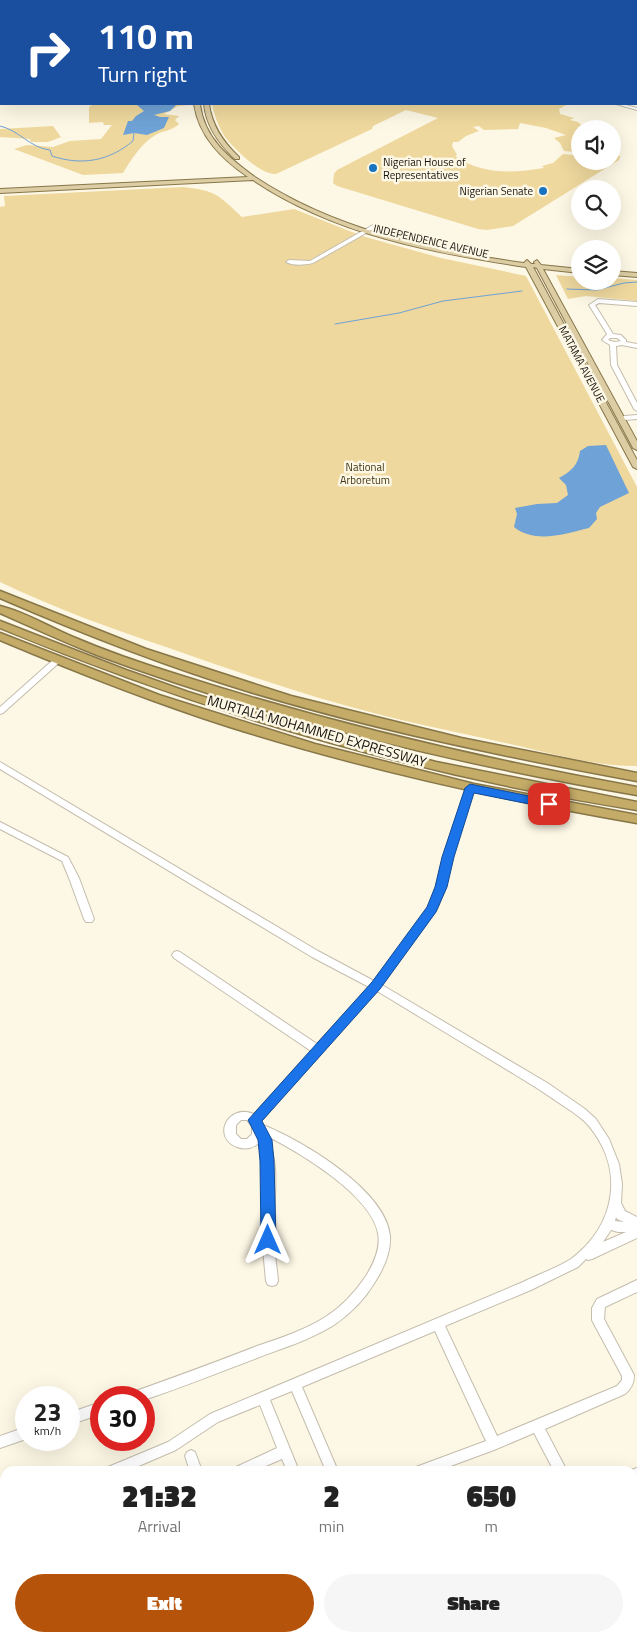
<!DOCTYPE html>
<html lang="en">
<head>
<meta charset="utf-8">
<style>
  :root { --surface:#fff; --page:#f6f6f6; --text:#222; --muted:#767676; --accent:#b45309 }
  body { margin:0; font-family:"Titillium Web",sans-serif; background:var(--page); color:var(--text); height:100vh; display:flex; flex-direction:column; font-size:19px; white-space:nowrap }
  * { box-sizing:border-box; margin:0 }
  p { font-size:16px; color:var(--muted) }
  .icon { flex:none; width:28px; height:28px; fill:none; stroke:currentColor; stroke-width:2; stroke-linecap:round; stroke-linejoin:round }
  .map { position:relative; flex:1; overflow:hidden }
  .panel { position:absolute; left:0px; top:1466px; width:638px; height:176px; display:flex; flex-direction:column; background:var(--surface); border-radius:15px 15px 0 0; box-shadow:0 5px 20px #0002 }
  .panel>* { flex:none }
  .top-card { position:absolute; left:0px; top:0px; width:638px; height:105px; box-shadow:0 5px 20px #0002; background:#1a4fa0; color:#fff; overflow:hidden }
  .fabs { position:absolute; left:571px; top:120px; display:grid; gap:10px }
  .fabs a { display:grid; place-items:center; width:50px; height:50px; border-radius:50%; background:var(--surface); box-shadow:0 5px 20px #0002; font-size:25px }
  .speed { position:absolute; left:15px; top:1386px; display:flex; gap:10px; font-size:25px; font-weight:700; text-align:center }
  .speed>* { display:grid; place-content:center; width:65px; height:65px; border-radius:50%; background:var(--surface); box-shadow:0 5px 20px #0002; line-height:1 }
  .speed small { font-size:12px; font-weight:400 }
  .speed .limit { border:8px solid #d22; background:#fff; color:#111 }
  .pin { position:absolute; display:grid; place-items:center; width:42px; height:42px; color:#fff; margin:-21px; border-radius:10px; box-shadow:0 2px 8px #0006 }
  .me { position:absolute; width:55px; margin:-28px; rotate:0deg; stroke-linejoin:round; filter:drop-shadow(0 0 4px #0008) }
  .turn { display:flex; align-items:center; gap:18px; height:105px; padding:0 15px; font-size:22px }
  .turn .icon { width:65px; height:65px; stroke-width:2.5 }
  .turn b { display:block; font-size:35px; line-height:42px }
  .eta { display:flex; justify-content:space-evenly; align-items:center; height:85px; text-align:center }
  .eta b { font-size:30px; font-weight:800; line-height:35px }
  .primary-button { display:flex; gap:10px; margin-top:auto; padding:10px 15px }
  .primary-button a { flex:1; height:58px; border-radius:30px; background:var(--accent); color:#fff; font-size:20px; font-weight:800; line-height:58px; text-align:center }
  .primary-button a+a { background:var(--page); color:var(--text) }
  .map>svg:first-child { display:block }
  .green { fill:#eed89d; fill-rule:evenodd }
  .water { fill:#6fa2d6 }
  .lines { fill:none; stroke-linecap:round; stroke-linejoin:round }
  .stream { stroke:#6fa2d6; stroke-width:1 }
  .minor-casing { stroke:#c4bdad; stroke-width:2 }
  .major-casing { stroke:#877648; stroke-width:2 }
  .highway-casing { stroke:#877648; stroke-width:3 }
  .minor { fill:#fff; fill-rule:evenodd }
  .major { fill:#dccda4; fill-rule:evenodd }
  .highway { fill:#c4ab67; fill-rule:evenodd }
  .route { fill:#1a73e8; stroke:#114b97 }
  .poi-dot { fill:#1874c0; stroke:#fdf7e5; stroke-width:2 }
  .labels { text-anchor:middle; stroke-width:5; stroke-linejoin:round; paint-order:stroke }
  .far-poi-label { font-size:11px; fill:#15130d; stroke:#fdf7e5; text-anchor:start }
  .far-street-label { font-size:11px; fill:#15130d; stroke:#fdf7e5 }
  .far-park-label { font-size:11px; fill:#3e3313; stroke:#fdf7e5 }
  .street-label { font-size:14px; fill:#15130d; stroke:#fdf7e5 }
</style>
</head>
<body>
<div class="map">
<svg width="637" height="1642" viewBox="0 0 637 1642">
  <rect width="100%" height="100%" fill="#fdf7e5"/>
  <g class="green">
    <path d="M93,104H190V105L178,106L164,114L179,116L175,120L179,124C172,131 163,130 154,136C142,143 130,161 123,173L83,175L14,149L27,145L53,147L70,141L101,139L112,125H104L103,122L89,123V107Z"/>
    <path d="M212,104H568L559,109L560,114L574,118L570,120L578,122L585,129H580V161H612L613,154L620,156L619,160L513,226L487,230L478,229L337,186L333,183L334,174L337,170L438,118L406,110L373,126L372,129L276,174C261,176 231,146 223,134C218,125 214,114 212,104ZM520,123L546,128L566,135L554,138L560,143L564,151L575,152L573,155L563,154L553,163L542,166L544,168C515,173 481,175 455,156L457,155L452,146L453,142H458L466,136L479,131L473,127L479,126L484,130L518,129Z"/>
    <polygon points="53,126 61,137 48,142 31,142 30,139 0,137 0,129"/>
    <path d="M183,187C217,191 217,194 242,217L294,209L362,236L441,258L526,276L637,487V766C587,766 541,750 492,740C457,732 421,725 385,716C312,698 240,673 169,648C112,629 54,608 0,582V207L5,206L4,196Z"/>
    <polygon points="556,275 580,277 580,281 612,281 613,278 637,280 637,301 586,296 568,299"/>
  </g>
  <g class="water">
    <polygon points="139,104 177,104 170,111 154,115 160,117 169,117 164,128 147,135 134,133 123,135 128,121 132,121 136,116 144,111 137,105"/>
    <path d="M606,445L629,493L600,507L596,513L597,519L589,528C565,534 535,544 514,527L517,514L515,508L537,504L557,503L568,495L566,485L559,478C571,471 578,466 580,451L588,446Z"/>
  </g>
  <g class="lines">
    <g class="stream">
      <path d="M0,126C19,130 30,148 50,150L52,156C82,166 109,161 133,141L134,133"/>
      <polyline points="567,289 597,290 624,283 637,282"/>
      <polyline points="335,324 399,313 443,301 522,291"/>
    </g>
    <g class="minor-casing">
      <g id="minor">
        <polygon points="240,0 245,0 246,1 242,1"/>
        <rect x="636" y="70" width="1" height="2"/>
        <rect x="0" y="81" width="1" height="2"/>
        <polygon points="616,104 622,104 637,108 637,110"/>
        <path d="M373,225L375,226V228L313,263C304,265 294,266 286,262L289,260L310,261Z"/>
        <path d="M598,299L637,302V306L599,303L595,305L613,334L621,335L626,340V342L637,344V348L622,345L616,346L617,365L637,403V411L634,409L611,365L610,345L602,340L607,334L589,305ZM610,338H617L621,341L614,342L608,340Z"/>
        <polygon points="637,415 637,419 624,420 621,418 624,416"/>
        <polygon points="54,659 60,659 61,661 3,713 0,714 0,707"/>
        <path d="M0,762L318,951L374,981L428,908L436,887L444,857L466,788L470,785L473,786L474,788L452,857L446,887L437,909L382,985L549,1084L585,1109L596,1119L609,1139L619,1164L622,1184L621,1203L625,1211L637,1217V1238L592,1259L588,1260L586,1259L578,1267L531,1290L445,1326L497,1436L617,1386L622,1380V1376L594,1324L592,1320V1308L597,1299L637,1280V1292L605,1307L604,1319L634,1375C634,1383 631,1389 625,1394L545,1429L567,1471H554L534,1433L494,1450L437,1471H414L416,1467L486,1441L435,1331L302,1387L338,1471H326L292,1391L270,1400L299,1471H287L282,1459L254,1471H234L236,1467L277,1448L260,1405L218,1422L176,1450L127,1471H106L108,1467L168,1442L210,1414L523,1282C537,1275 559,1267 571,1259C616,1225 625,1170 589,1126C582,1118 573,1112 565,1107C548,1095 531,1084 514,1074C468,1046 423,1019 377,991L261,1121L263,1125C301,1140 386,1190 390,1236C391,1252 384,1268 375,1282C365,1299 350,1314 334,1325C310,1340 283,1348 257,1358C220,1372 182,1387 144,1400V1398H127L129,1394L133,1392C175,1377 216,1362 257,1346C281,1338 305,1330 327,1316C342,1306 356,1291 366,1276C374,1263 381,1248 378,1233C371,1195 299,1152 267,1136C282,1168 272,1205 274,1239C274,1253 277,1267 278,1281L276,1285L272,1286L268,1285L266,1281L262,1238L263,1168L259,1143C253,1148 245,1150 237,1147C212,1138 227,1103 254,1114L311,1051L174,958L172,955L174,952L177,951L180,952L317,1044L369,987L312,957L0,769ZM241,1120H247L252,1126V1134L247,1139H241L236,1134V1125ZM616,1217L617,1219L624,1222L615,1221ZM611,1230L618,1232H626L603,1242Z"/>
        <polygon points="0,822 68,857 79,878 94,919 92,922 86,922 84,919 69,878 62,861 0,829"/>
        <polygon points="101,1402 101,1414 69,1425 69,1413"/>
        <polygon points="26,1427 26,1439 0,1448 0,1436"/>
        <polygon points="191,1450 195,1452 202,1471 190,1471 185,1456 187,1452"/>
        <polygon points="637,1468 637,1480 632,1482 632,1471 628,1471"/>
        <polygon points="5,1512 5,1526 0,1529 0,1515"/>
        <polygon points="5,1575 5,1590 0,1592 0,1577"/>
        <polygon points="104,1638 118,1638 119,1642 105,1642"/>
        <polygon points="239,1638 253,1638 254,1642 240,1642"/>
        <polygon points="380,1638 401,1638 399,1642 378,1642"/>
      </g>
    </g>
    <g class="major-casing">
      <g id="major">
        <path d="M194,104H200C204,138 229,158 255,177C335,230 431,250 524,263L527,260L531,264H535L534,262L537,260L541,265L580,269V273L543,269L637,441V450L633,448L537,268L533,267L637,460V469L633,467L526,267C432,253 333,234 253,180L0,193V189L248,177C222,159 199,137 194,104Z"/>
        <path d="M204,104H209C212,126 223,142 239,157V159H235C219,144 206,126 204,104Z"/>
        <polygon points="612,271 637,273 637,277 612,275"/>
      </g>
    </g>
    <g class="highway-casing">
      <g id="highway">
        <path d="M0,591L146,649L291,696L461,738L637,773V781C506,757 375,730 247,691C163,665 81,633 0,598Z"/>
        <path d="M0,606C25,612 49,627 73,637C108,652 143,664 179,675C329,723 482,759 637,787V795C454,763 271,720 97,655C64,642 32,627 0,613Z"/>
        <path d="M0,621L126,670L188,692L311,730L436,762L637,802V810C418,775 205,713 0,628Z"/>
        <path d="M0,633L159,695L315,744L474,784L637,815V823C499,799 363,769 230,727C152,702 76,672 0,640Z"/>
      </g>
    </g>
    <use href="#minor" class="minor"/>
    <use href="#major" class="major"/>
    <use href="#highway" class="highway"/>
  </g>
  <polygon class="route" points="470,784 549,800 554,804 549,808 474,793 454,857 447,887 436,912 380,989 262,1121 272,1140 274,1161 276,1240 274,1245 268,1247 263,1245 261,1240 260,1161 258,1140 248,1120 372,982 427,907 435,887 442,857 465,788"/>
  <g class="poi-dot">
    <circle cx="373" cy="168" r="5"/>
    <circle cx="543" cy="191" r="5"/>
  </g>
  <g class="labels">
    <g class="far-poi-label">
      <text x="383" y="166">Nigerian House of<tspan x="383" dy="13">Representatives</tspan></text>
      <text x="533" y="195" text-anchor="end">Nigerian Senate</text>
    </g>
    <g class="far-street-label">
      <text transform="translate(431 241) rotate(13)" y="4">INDEPENDENCE AVENUE</text>
      <text transform="translate(582 364) rotate(62)" y="4">MATAMA AVENUE</text>
    </g>
    <g class="far-park-label">
      <text x="365" y="471">National<tspan x="365" dy="13">Arboretum</tspan></text>
    </g>
    <g class="street-label">
      <text transform="translate(317 731) rotate(16)" y="5">MURTALA MOHAMMED EXPRESSWAY</text>
    </g>
  </g>
</svg>
<div class="fabs">
<a><svg class="icon" aria-label="sound" viewBox="0 0 24 24"><path d="M4 9h4l5-4v14l-5-4H4zM17 9q2 3 0 6"/></svg></a>
<a><svg class="icon" aria-label="search" viewBox="0 0 24 24"><circle cx="10" cy="10" r="6"/><path d="M15 15l6 6"/></svg></a>
<a><svg class="icon" aria-label="layers" viewBox="0 0 24 24"><path d="M12 4l9 5-9 5-9-5zM3 14l9 5 9-5"/></svg></a>
</div>
<div class="speed"><div>23<small>km/h</small></div><div class="limit">30</div></div>
<div class="pin" style="left:549px;top:804px;background:#d93025"><svg class="icon" aria-label="arrive" viewBox="0 0 24 24"><path d="M6 21V4h12l-3 4 3 4H6"/></svg></div>
<svg class="me" style="left:268px;top:1240px" viewBox="-20 -20 40 40"><path d="M0-17L14 15 0 8-14 15z" fill="#1a73e8" stroke="#fff" stroke-width="4"/></svg>
<div class="top-card">
<div class="turn"><svg class="icon" aria-label="right" viewBox="0 0 24 24"><path d="M7 20v-9h11M14 6l5 5-5 5"/></svg><div><b>110 m</b>Turn right</div></div>
</div>
<section class="panel">
<div class="eta">
<div><b>21:32</b><p>Arrival</p></div>
<div><b>2</b><p>min</p></div>
<div><b>650</b><p>m</p></div>
</div>
<div class="primary-button"><a>Exit</a><a>Share</a></div>
</section>
</div>
</body>
</html>
